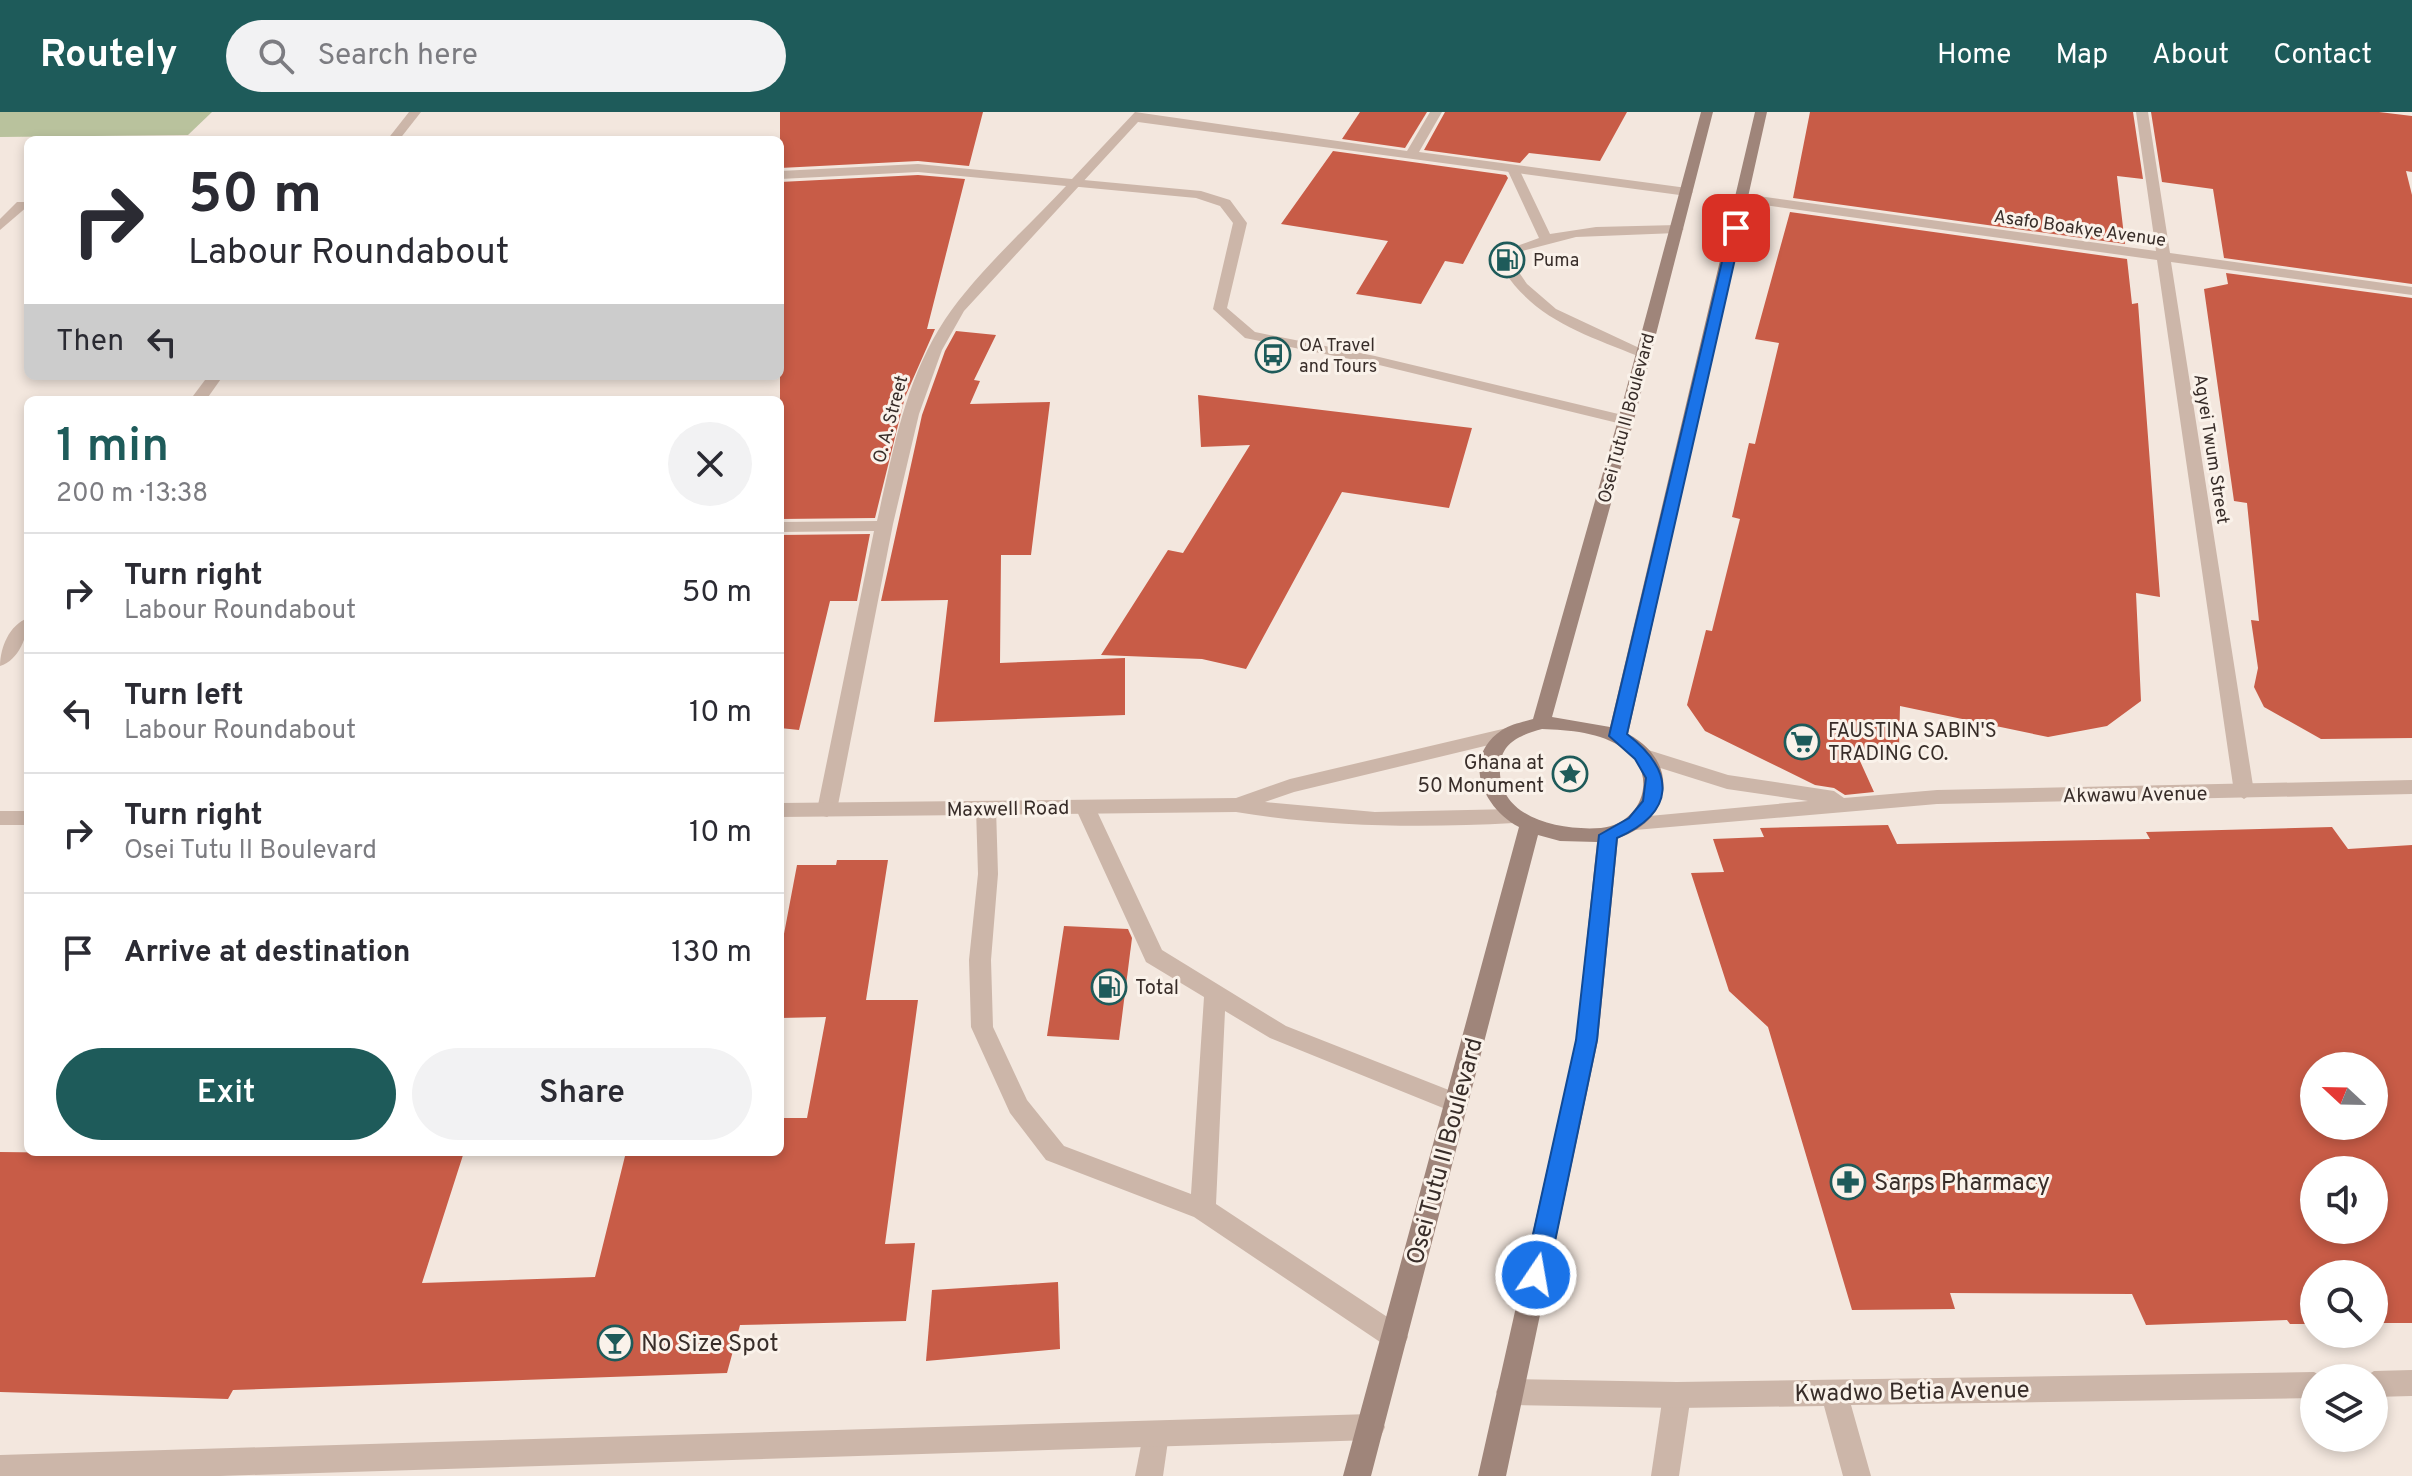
<!DOCTYPE html>
<html lang="en">
<head>
<meta charset="utf-8">
<style>
  :root { --surface:#fff; --page:#f2f2f3; --text:#2b2b33; --muted:#7c7c81; --line:#e1e1e2; --accent:#1e5b5a }
  body { margin:0; font-family:Overpass,sans-serif; background:var(--page); color:var(--text); height:100vh; display:flex; flex-direction:column; font-size:30px; white-space:nowrap }
  * { box-sizing:border-box; margin:0 }
  p { font-size:26px; color:var(--muted) }
  .icon { flex:none; width:44px; height:44px; fill:none; stroke:currentColor; stroke-width:2; stroke-linecap:round; stroke-linejoin:round }
  .map { position:relative; flex:1; overflow:hidden }
  .details { position:absolute; left:24px; top:284px; width:760px; height:760px; display:flex; flex-direction:column; background:var(--surface); border-radius:12px; box-shadow:0 4px 12px #0003 }
  .details>* { flex:none }
  .banner { position:absolute; left:24px; top:24px; width:760px; height:244px; border-radius:12px; box-shadow:0 4px 12px #0003; background:#fff; color:var(--text); overflow:hidden }
  .needle { width:52px; rotate:292deg }
  .controls { position:absolute; left:2300px; top:940px; display:grid; gap:16px }
  .controls a { display:grid; place-items:center; width:88px; height:88px; border-radius:50%; background:var(--surface); box-shadow:0 4px 12px #0003; font-size:40px }
  .pin { position:absolute; display:grid; place-items:center; width:68px; height:68px; color:#fff; margin:-34px; border-radius:16px; box-shadow:0 4px 12px #0006 }
  .me { position:absolute; width:88px; margin:-44px; rotate:12deg; stroke-linejoin:round; filter:drop-shadow(0 0 6px #0008) }
  .turn { display:flex; align-items:center; gap:28px; height:168px; padding:0 32px; font-size:36px }
  .turn .icon { width:104px; height:104px; stroke-width:2.5 }
  .turn b { display:block; font-size:56px; line-height:68px }
  .then { display:flex; align-items:center; height:76px; padding:0 32px; background:#0003; gap:16px; font-size:30px }
  .round { display:grid; place-items:center; flex:none; width:84px; height:84px; border-radius:42px; background:var(--page) }
  .overview { display:flex; align-items:center; justify-content:space-between; height:136px; padding:0 32px }
  h1 { font-size:48px; font-weight:600; line-height:60px; color:var(--accent) }
  .button { display:flex; gap:16px; margin-top:auto; padding:16px 32px }
  .button a { flex:1; height:92px; border-radius:48px; background:var(--accent); color:#fff; font-size:32px; font-weight:600; line-height:92px; text-align:center }
  .button a+a { background:var(--page); color:var(--text) }
  ul { padding:0; list-style:none }
  li { display:flex; align-items:center; gap:24px; height:120px; padding:0 32px; border-top:2px solid var(--line) }
  li div { flex:1 }
  li b { display:block; font-size:30px }
  li em { font-style:normal }
  header { display:flex; align-items:center; gap:48px; box-sizing:border-box; height:112px; padding:0 40px; background:var(--accent); color:#fff }
  header strong { font-size:38px }
  nav { display:flex; gap:44px; margin-inline-start:auto; font-size:28px }
  .search { width:560px; height:72px; background:var(--page); display:flex; align-items:center; gap:20px; box-sizing:border-box; padding:0 28px; border-radius:44px; color:var(--muted); font-size:30px }
  .map>svg:first-child { display:block }
  .green { fill:#b9c29d }
  .building { fill:#c85c47; fill-rule:evenodd }
  .lines { fill:none; stroke-linecap:round; stroke-linejoin:round }
  .service { fill:#ccb6a9; fill-rule:evenodd }
  .minor { fill:#ccb6a9; fill-rule:evenodd }
  .tertiary { fill:#ccb6a9; fill-rule:evenodd }
  .secondary { fill:#9f857a; fill-rule:evenodd }
  .route { fill:#1a73e8; stroke:#114b97; stroke-width:2 }
  .labels { text-anchor:middle; stroke-width:6; stroke-linejoin:round; paint-order:stroke }
  .far-street-label { font-size:18px; fill:#382d29; stroke:#faf2ea }
  .far-poi-label { font-size:18px; fill:#382d29; stroke:#faf2ea; text-anchor:start }
  .poi-label { font-size:20px; fill:#382d29; stroke:#faf2ea; text-anchor:start }
  .street-label { font-size:20px; fill:#382d29; stroke:#faf2ea }
  .near-street-label { font-size:24px; fill:#382d29; stroke:#faf2ea }
  .near-poi-label { font-size:24px; fill:#382d29; stroke:#faf2ea; text-anchor:start }
</style>
</head>
<body>
<header>
<strong>Routely</strong>
<div class="search"><svg class="icon" aria-label="search" viewBox="0 0 24 24"><circle cx="10" cy="10" r="6"/><path d="M15 15l6 6"/></svg>Search here</div>
<nav><a>Home</a><a>Map</a><a>About</a><a>Contact</a></nav>
</header>
<div class="map">
<svg width="2412" height="1364" viewBox="0 0 2412 1364">
  <rect width="100%" height="100%" fill="#f3e7de"/>
  <polygon class="green" points="0,0 212,0 188,23 0,25"/>
  <g class="building">
    <polygon points="780,0 983,0 969,54 918,49 780,56"/>
    <polygon points="1360,0 1427,0 1405,36 1342,27"/>
    <polygon points="1445,0 1627,0 1600,49 1529,41 1520,51 1424,38"/>
    <polygon points="1810,0 2133,0 2143,67 2117,64 2125,132 1793,86"/>
    <polygon points="2151,0 2379,0 2412,4 2412,60 2406,59 2412,83 2412,172 2224,146 2213,77 2162,70"/>
    <polygon points="1333,39 1506,63 1508,66 1463,152 1445,149 1421,192 1356,182 1388,129 1281,112"/>
    <polygon points="918,63 965,67 927,217 935,217 905,285 875,406 780,407 780,70"/>
    <polygon points="1790,100 2127,147 2132,192 2138,191 2160,485 2136,481 2141,589 2107,614 2048,625 1900,594 1899,637 1855,638 1874,680 1845,683 1834,676 1815,673 1705,619 1687,593 1706,518 1712,519 1740,407 1732,405 1749,331 1755,332 1779,231 1755,227"/>
    <polygon points="2226,161 2412,186 2412,626 2321,627 2264,595 2254,575 2258,556 2251,508 2259,509 2247,391 2234,389 2204,177 2228,172"/>
    <polygon points="956,219 996,223 974,268 980,269 970,292 1050,290 1031,443 1001,443 1000,551 1125,546 1125,603 934,610 948,488 881,489 922,303 945,239"/>
    <polygon points="1198,283 1472,316 1449,396 1342,380 1246,557 1202,547 1101,543 1168,438 1183,441 1250,333 1201,335"/>
    <polygon points="870,422 857,489 830,489 799,618 780,616 780,423"/>
    <path d="M1888,713L1897,732L2150,727L2146,720L2332,715L2348,737L2412,733V1211H2374V1162H2314V1212H2290L2287,1208L2146,1213L2132,1182L1950,1181L1955,1197L1852,1198L1768,915L1729,879L1691,761L1724,760L1713,727L1764,725L1760,716ZM2314,954H2374V1014H2314ZM2314,1058H2374V1118H2314Z"/>
    <polygon points="837,748 888,748 866,888 918,888 885,1132 915,1131 906,1209 740,1213 727,1261 233,1278 228,1287 0,1280 0,1040 261,1043 270,1040 464,1040 422,1171 595,1165 626,1040 780,1040 780,1006 807,1006 826,905 780,906 780,843 797,753 836,753"/>
    <polygon points="1064,814 1128,817 1132,826 1119,928 1047,924"/>
    <polygon points="1058,1170 1060,1237 926,1249 932,1178"/>
  </g>
  <g class="lines">
    <g class="service">
      <polygon points="1509,54 1519,57 1550,122 1596,115 1677,113 1684,117 1677,121 1576,125 1514,141 1514,135 1539,126 1507,57"/>
      <polygon points="1073,67 1201,79 1230,88 1247,111 1227,196 1255,220 1375,244 1631,305 1634,308 1626,313 1375,252 1245,226 1213,197 1233,111 1220,94 1196,86 1069,74 1069,68"/>
      <path d="M1506,156H1516L1527,172L1556,197L1650,241L1638,244C1586,223 1536,208 1504,159Z"/>
      <polygon points="1085,688 1095,695 1162,838 1286,914 1464,984 1468,991 1464,998 1456,1001 1448,998 1270,926 1225,899 1216,1092 1404,1216 1408,1225 1404,1234 1395,1237 1386,1234 1194,1105 1046,1048 1010,1001 971,915 969,848 978,762 976,696 986,689 996,696 998,762 991,848 993,915 1027,988 1064,1034 1191,1082 1204,885 1146,850 1075,695"/>
      <polygon points="1677,1270 1687,1274 1691,1283 1679,1364 1651,1364 1663,1283 1667,1274"/>
      <polygon points="1155,1309 1165,1313 1169,1322 1163,1364 1135,1364 1145,1313"/>
    </g>
    <g class="minor">
      <polygon points="409,0 421,0 399,28 387,28"/>
      <path d="M1135,0L1407,39L1430,0H1442L1419,40L1687,76L1693,80L1687,84L1138,10L964,199L942,238L919,302L893,412L837,698L827,705L820,703L817,698L874,419L780,420V410L877,409C892,344 904,274 939,217C969,167 1026,117 1066,74L918,60L780,67V59L918,52L1072,67Z"/>
      <polygon points="2136,0 2148,0 2170,141 2412,175 2412,183 2171,150 2254,680 2244,687 2234,680 2157,148 1743,90 1737,86 1743,82 2156,139"/>
      <polygon points="17,90 27,90 28,94 0,118 0,107"/>
      <polygon points="208,264 223,264 206,288 190,288"/>
      <path d="M28,506C28,524 19,548 0,554C0,536 9,513 28,506Z"/>
      <polygon points="2412,1258 2412,1284 2374,1285 2374,1266 2363,1266 2374,1259"/>
      <polygon points="2314,1260 2325,1266 2314,1266 2314,1286 1851,1293 1871,1364 1843,1364 1824,1294 1677,1296 1510,1293 1500,1289 1496,1280 1500,1271 1510,1267 1677,1270"/>
      <polygon points="1371,1302 1381,1306 1385,1315 1381,1324 1371,1328 220,1364 0,1364 0,1343"/>
    </g>
    <g class="tertiary">
      <path d="M1511,615L1521,621L1518,626L1294,680L1265,690L1375,700L1514,697L1524,704L1514,711C1420,716 1329,715 1236,700L780,705V691L1236,686L1290,667Z"/>
      <polygon points="1642,636 1728,663 1834,679 1844,686 1937,678 2412,668 2412,682 1937,692 1635,718 1628,716 1625,711 1628,706 1808,689 1727,677 1635,648 1632,643"/>
      <rect x="0" y="699" width="28" height="14"/>
    </g>
    <path class="secondary" d="M1701,0H1713L1634,308L1552,605L1610,615L1755,0H1767L1628,622C1681,650 1672,709 1618,726L1598,928L1506,1364H1478L1576,928L1597,730L1560,729L1538,723L1371,1364H1343L1519,715C1483,696 1460,646 1502,618C1511,612 1523,610 1533,607L1618,308ZM1542,617C1569,618 1601,620 1624,637C1660,662 1642,712 1601,716C1559,719 1497,706 1500,655C1501,630 1521,623 1542,617Z"/>
  </g>
  <path class="route" d="M1736,113L1742,116L1627,622C1676,660 1676,700 1617,726L1597,928L1548,1163L1544,1170L1536,1173L1527,1170L1524,1163L1576,928L1599,723L1629,706L1643,689L1646,666L1635,647L1609,624L1730,116Z"/>
  <defs>
    <g id="fuel-ring" transform="scale(1.8)"><circle r="9.5" fill="#faf2ea" stroke="#1e5b5a" stroke-width="1.5"/><path d="M-5.5-6h7V0h2V4h1.3V-2.5L3-4.5l.8-.8L6-3V5H2.5V1h-1V6h-7ZM-4.2-4.7v3.2H.2V-4.7Z" fill="#1e5b5a"/></g>
    <g id="bus-ring" transform="scale(1.8)"><circle r="9.5" fill="#faf2ea" stroke="#1e5b5a" stroke-width="1.5"/><path d="M-5-6H5V4H4V6H2V4H-2V6H-4V4H-5ZM-3.5-4V0h7V-4ZM-3.5 1.2v1.5H-2V1.2ZM2 1.2v1.5H3.5V1.2Z" fill="#1e5b5a"/></g>
    <g id="supermarket-ring" transform="scale(1.8)"><circle r="9.5" fill="#faf2ea" stroke="#1e5b5a" stroke-width="1.5"/><path d="M-6-5.5h2.5l.6 2H6L4.5 2H-2.5L-4.4-4H-6ZM-1.5 3.2a1.3 1.3 0 1 0 .1 0ZM3 3.2a1.3 1.3 0 1 0 .1 0Z" fill="#1e5b5a"/></g>
    <g id="sight-ring" transform="scale(1.8)"><circle r="9.5" fill="#faf2ea" stroke="#1e5b5a" stroke-width="1.5"/><path d="M0-6L1.8-2.2L6-1.7L2.9 1.2L3.7 5.4L0 3.3L-3.7 5.4L-2.9 1.2L-6-1.7L-1.8-2.2Z" fill="#1e5b5a"/></g>
    <g id="pharmacy-ring" transform="scale(1.8)"><circle r="9.5" fill="#faf2ea" stroke="#1e5b5a" stroke-width="1.5"/><path d="M-2-6h4v4h4v4h-4v4h-4v-4h-4v-4h4Z" fill="#1e5b5a"/></g>
    <g id="bar-ring" transform="scale(1.8)"><circle r="9.5" fill="#faf2ea" stroke="#1e5b5a" stroke-width="1.5"/><path d="M-6-5H6L.8 .8V4.5H3.5V6h-7V4.5H-.8V.8Z" fill="#1e5b5a"/></g>
  </defs>
  <g fill-rule="evenodd">
    <use href="#fuel-ring" x="1507" y="148"/>
    <use href="#bus-ring" x="1273" y="243"/>
    <use href="#supermarket-ring" x="1802" y="630"/>
    <use href="#sight-ring" x="1570" y="662"/>
    <use href="#fuel-ring" x="1109" y="875"/>
    <use href="#pharmacy-ring" x="1848" y="1070"/>
    <use href="#bar-ring" x="615" y="1231"/>
  </g>
  <g class="labels">
    <g class="far-street-label">
      <text transform="translate(2080 116) rotate(8)" y="6">Asafo Boakye Avenue</text>
      <text transform="translate(1626 306) rotate(-75)" y="6">Osei Tutu II Boulevard</text>
      <text transform="translate(890 307) rotate(-75)" y="6">O. A. Street</text>
      <text transform="translate(2212 337) rotate(81)" y="6">Agyei Twum Street</text>
    </g>
    <g class="far-poi-label">
      <text x="1533" y="154">Puma</text>
      <text x="1299" y="239">OA Travel<tspan x="1299" dy="21">and Tours</tspan></text>
    </g>
    <g class="poi-label">
      <text x="1828" y="625">FAUSTINA SABIN'S<tspan x="1828" dy="23">TRADING CO.</tspan></text>
      <text x="1544" y="657" text-anchor="end">Ghana at<tspan x="1544" dy="23">50 Monument</tspan></text>
      <text x="1135" y="882">Total</text>
    </g>
    <g class="street-label">
      <text transform="translate(2135 682) rotate(-1)" y="7">Akwawu Avenue</text>
      <text transform="translate(1008 696) rotate(-1)" y="7">Maxwell Road</text>
    </g>
    <g class="near-street-label">
      <text transform="translate(1444 1039) rotate(-75)" y="8">Osei Tutu II Boulevard</text>
      <text transform="translate(1912 1279) rotate(-1)" y="8">Kwadwo Betia Avenue</text>
    </g>
    <g class="near-poi-label">
      <text x="1874" y="1078">Sarps Pharmacy</text>
      <text x="641" y="1239">No Size Spot</text>
    </g>
  </g>
</svg>
<div class="controls">
<a><svg class="needle" viewBox="-14 -14 28 28"><path d="M0-13l5 13h-10z" fill="#e53935"/><path d="M0 13l5-13h-10z" fill="#7c7c81"/></svg></a>
<a><svg class="icon" aria-label="sound" viewBox="0 0 24 24"><path d="M4 9h4l5-4v14l-5-4H4zM17 9q2 3 0 6"/></svg></a>
<a><svg class="icon" aria-label="search" viewBox="0 0 24 24"><circle cx="10" cy="10" r="6"/><path d="M15 15l6 6"/></svg></a>
<a><svg class="icon" aria-label="layers" viewBox="0 0 24 24"><path d="M12 4l9 5-9 5-9-5zM3 14l9 5 9-5"/></svg></a>
</div>
<div class="pin" style="left:1736px;top:116px;background:#d93025"><svg class="icon" aria-label="arrive" viewBox="0 0 24 24"><path d="M6 21V4h12l-3 4 3 4H6"/></svg></div>
<svg class="me" style="left:1536px;top:1163px" viewBox="-20 -20 40 40"><circle r="17" fill="#1a73e8" stroke="#fff" stroke-width="3"/><path d="M0-11L8 9 0 5-8 9z" fill="#fff"/></svg>
<div class="banner">
<div class="turn"><svg class="icon" aria-label="right" viewBox="0 0 24 24"><path d="M7 20v-9h11M14 6l5 5-5 5"/></svg><div><b>50 m</b>Labour Roundabout</div></div>
<div class="then">Then<svg class="icon" aria-label="left" viewBox="0 0 24 24"><path d="M17 20v-9H6M10 6l-5 5 5 5"/></svg></div>
</div>
<section class="details">
<div class="overview"><div><h1>1 min</h1><p>200 m · 13:38</p></div><a class="round"><svg class="icon" aria-label="close" viewBox="0 0 24 24"><path d="M6 6l12 12M18 6L6 18"/></svg></a></div>
<ul>
<li><svg class="icon" aria-label="right" viewBox="0 0 24 24"><path d="M7 20v-9h11M14 6l5 5-5 5"/></svg><div><b>Turn right</b><p>Labour Roundabout</p></div><em>50 m</em></li>
<li><svg class="icon" aria-label="left" viewBox="0 0 24 24"><path d="M17 20v-9H6M10 6l-5 5 5 5"/></svg><div><b>Turn left</b><p>Labour Roundabout</p></div><em>10 m</em></li>
<li><svg class="icon" aria-label="right" viewBox="0 0 24 24"><path d="M7 20v-9h11M14 6l5 5-5 5"/></svg><div><b>Turn right</b><p>Osei Tutu II Boulevard</p></div><em>10 m</em></li>
<li><svg class="icon" aria-label="arrive" viewBox="0 0 24 24"><path d="M6 21V4h12l-3 4 3 4H6"/></svg><div><b>Arrive at destination</b></div><em>130 m</em></li>
</ul>
<div class="button"><a>Exit</a><a>Share</a></div>
</section>
</div>
</body>
</html>
